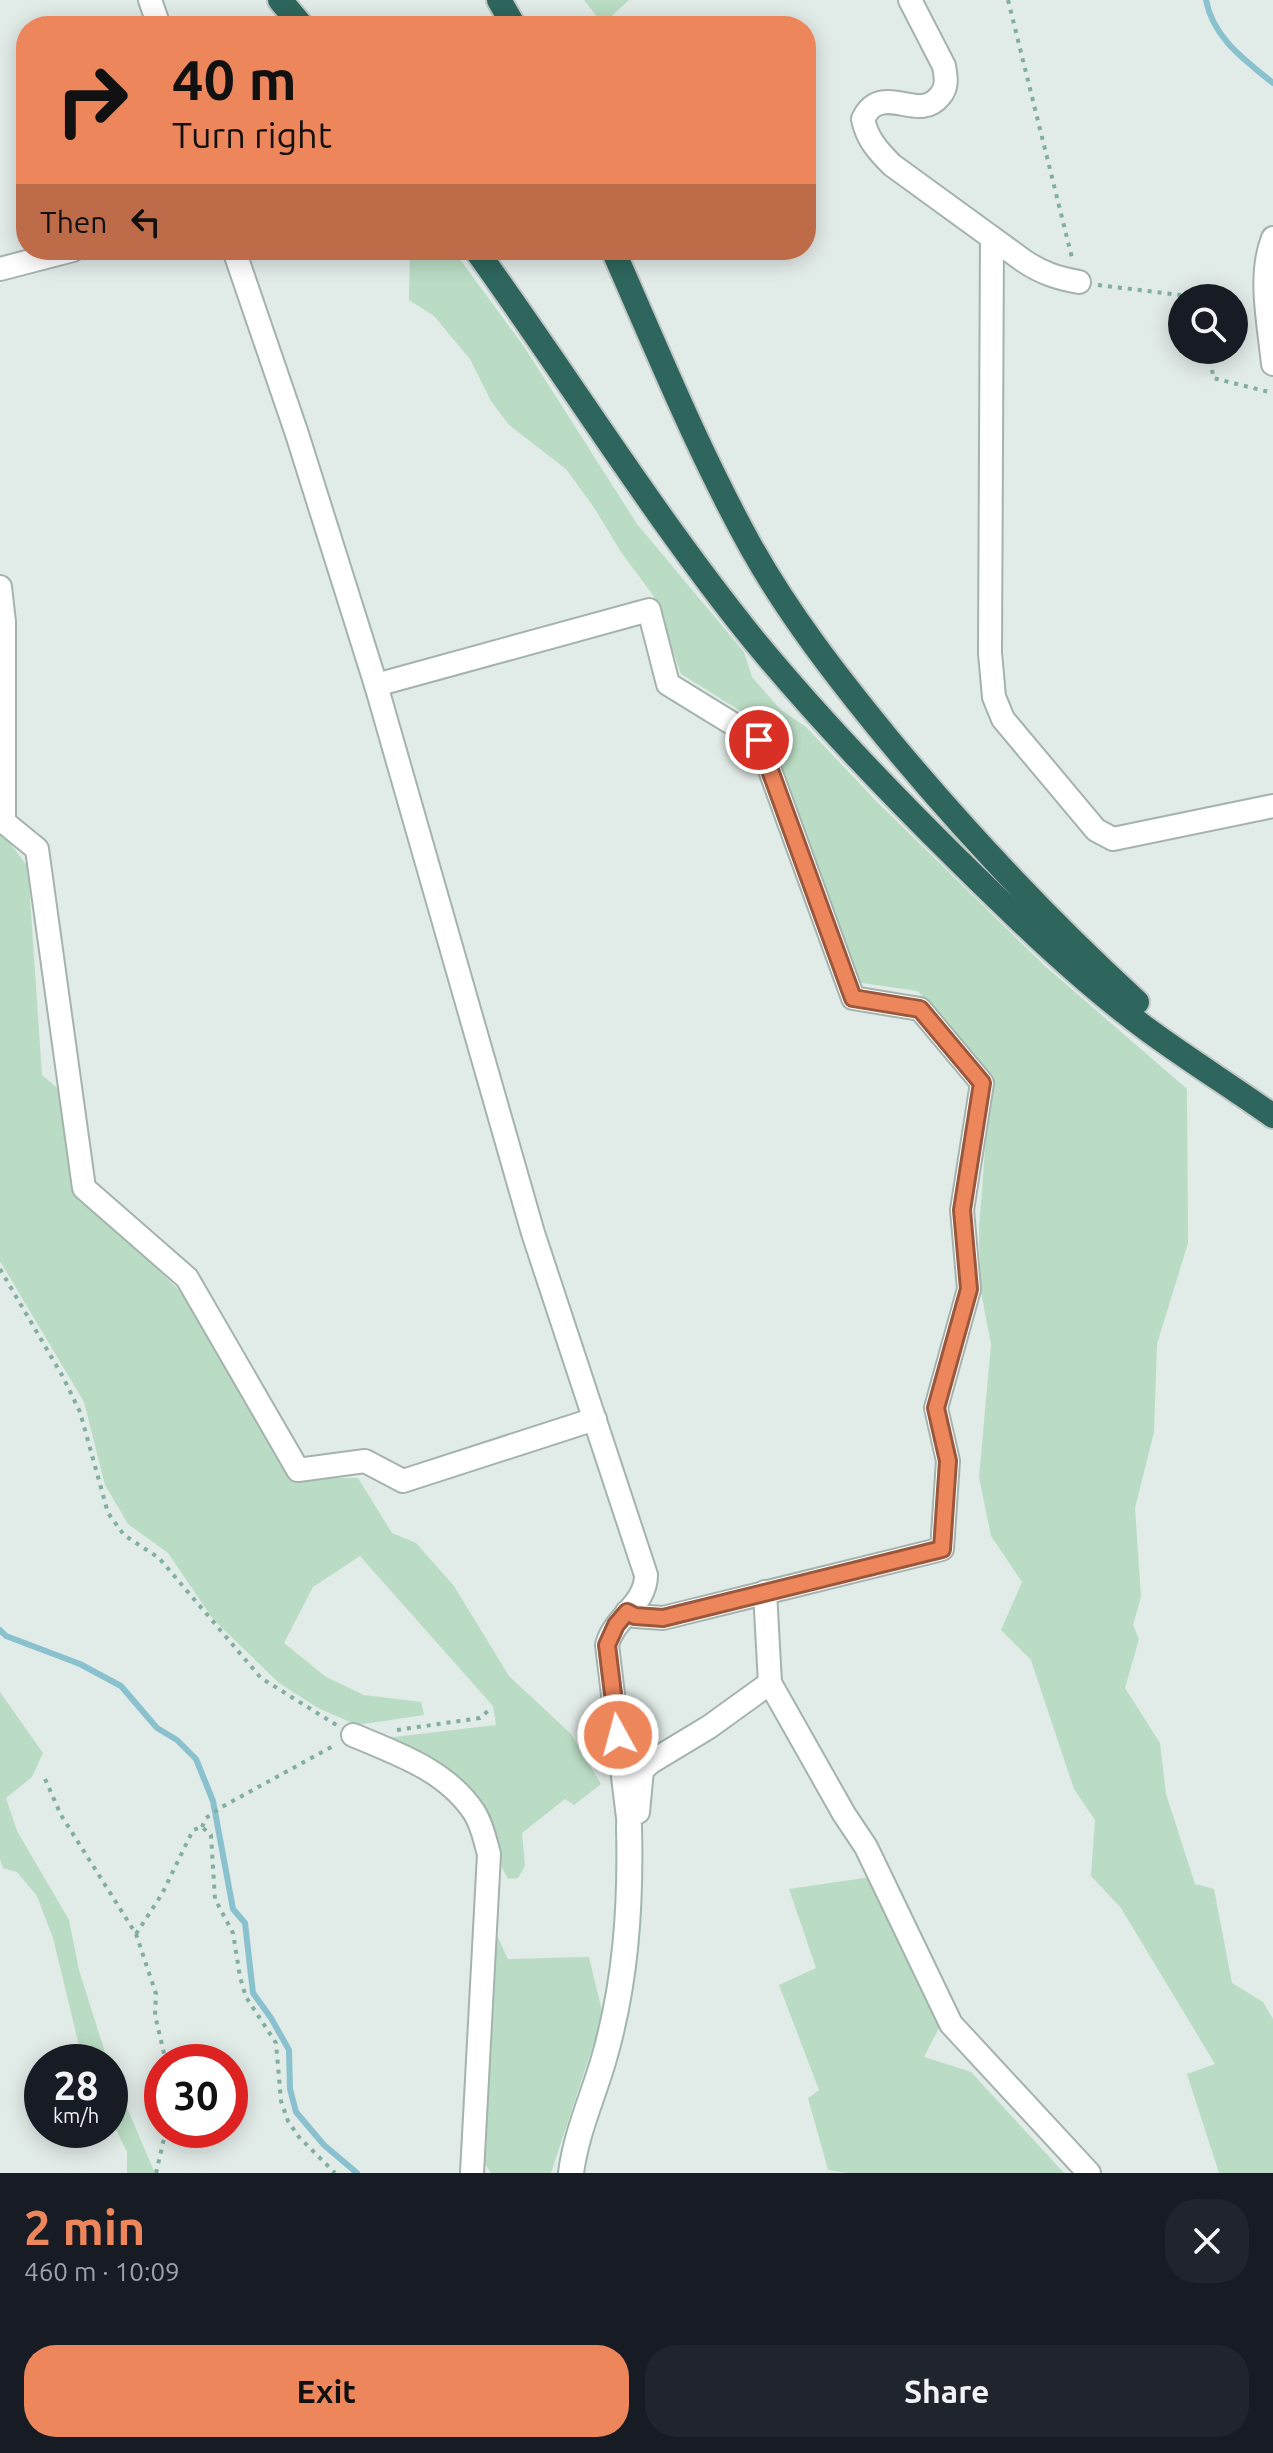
<!DOCTYPE html>
<html lang="en">
<head>
<meta charset="utf-8">
<style>
  :root { --surface:#171b24; --page:#20242c; --text:#f1f3f6; --muted:#9ea1a6; --accent:#ee865c }
  body { margin:0; font-family:Ubuntu,sans-serif; background:var(--page); color:var(--text); height:100vh; display:flex; flex-direction:column; font-size:30px; white-space:nowrap }
  * { box-sizing:border-box; margin:0 }
  p { font-size:26px; color:var(--muted) }
  .icon { flex:none; width:44px; height:44px; fill:none; stroke:currentColor; stroke-width:2; stroke-linecap:round; stroke-linejoin:round }
  .map { position:relative; height:2173px; overflow:hidden }
  .drawer { display:flex; flex-direction:column; background:var(--surface); flex:1 }
  .drawer>* { flex:none }
  .top-card { position:absolute; left:16px; top:16px; width:800px; height:244px; border-radius:32px; box-shadow:0 4px 20px #0003; background:#ee865c; color:#111; overflow:hidden }
  .tools { position:absolute; left:1168px; top:284px; display:grid; gap:16px }
  .tools a { display:grid; place-items:center; width:80px; height:80px; border-radius:50%; background:var(--surface); box-shadow:0 4px 20px #0003; font-size:40px }
  .speed { position:absolute; left:24px; top:2044px; display:flex; gap:16px; font-size:40px; font-weight:700; text-align:center }
  .speed>* { display:grid; place-content:center; width:104px; height:104px; border-radius:50%; background:var(--surface); box-shadow:0 4px 20px #0003; line-height:1 }
  .speed small { font-size:20px; font-weight:400 }
  .speed .limit { border:12px solid #d22; background:#fff; color:#111 }
  .pin { position:absolute; display:grid; place-items:center; width:68px; height:68px; color:#fff; margin:-34px; border:4px solid #fff; border-radius:50%; box-shadow:0 2px 8px #0007 }
  .me { position:absolute; width:88px; margin:-44px; rotate:353deg; stroke-linejoin:round; filter:drop-shadow(0 0 6px #0008) }
  .turn { display:flex; align-items:center; gap:28px; height:168px; padding:0 24px; font-size:36px }
  .turn .icon { width:104px; height:104px; stroke-width:2.5 }
  .turn b { display:block; font-size:56px; line-height:68px }
  .then { display:flex; align-items:center; height:76px; padding:0 24px; background:#0003; gap:16px; font-size:30px }
  .round { display:grid; place-items:center; flex:none; width:84px; height:84px; border-radius:32px; background:var(--page) }
  .headline { display:flex; align-items:center; justify-content:space-between; height:136px; padding:0 24px }
  h1 { font-size:48px; font-weight:700; line-height:60px; color:var(--accent) }
  .cta { display:flex; gap:16px; margin-top:auto; padding:16px 24px }
  .cta a { flex:1; height:92px; border-radius:32px; background:var(--accent); color:#111; font-size:32px; font-weight:700; line-height:92px; text-align:center }
  .cta a+a { background:var(--page); color:var(--text) }
  .map>svg:first-child { display:block }
  .green { fill:#badcc4 }
  .lines { fill:none; stroke-linecap:round; stroke-linejoin:round }
  .stream { stroke:#8ac1cf; stroke-width:6 }
  .street-casing { stroke:#a4b3ae; stroke-width:26 }
  .secondary-casing { stroke:#a0b6af; stroke-width:28 }
  .highway-casing { stroke:#c1c8c6; stroke-width:28 }
  .path { stroke:#82aea2; stroke-width:4; stroke-dasharray:4 6; stroke-linecap:butt }
  .street { stroke:#fff; stroke-width:22 }
  .secondary { stroke:#fff; stroke-width:24 }
  .highway { stroke:#2e665d; stroke-width:24 }
  .route-casing { stroke:#9b573c; stroke-width:20 }
  .route { stroke:#ee865c; stroke-width:14 }
</style>
</head>
<body>
<div class="map">
<svg width="1273" height="2173" viewBox="0 0 1273 2173">
  <rect width="100%" height="100%" fill="#e1ebe7"/>
  <g class="green">
    <polygon points="584,0 629,0 603,24"/>
    <polygon points="410,250 453,250 525,348 637,524 744,652 752,677 781,710 806,727 878,803 1045,966 1187,1089 1188,1243 1157,1344 1154,1432 1135,1508 1141,1597 1133,1625 1139,1639 1125,1688 1160,1743 1166,1794 1195,1884 1214,1889 1232,1983 1263,2002 1273,2019 1273,2173 1219,2173 1187,2074 1215,2064 1121,1908 1091,1876 1095,1820 1074,1789 1031,1660 1001,1630 1022,1582 991,1536 979,1477 991,1344 980,1287 979,1228 990,1085 918,991 855,982 760,723 681,674 653,595 621,552 595,509 566,469 509,425 491,401 470,359 434,316 409,300"/>
    <path d="M0,830L28,867L42,1075L63,1093L74,1188L182,1293L295,1478H358L392,1533L416,1543L454,1586L509,1676L571,1734L601,1784L574,1805L565,1799L522,1833L525,1866L518,1878L508,1879C488,1842 476,1787 441,1763C427,1752 394,1746 377,1739L496,1725L493,1706L360,1556L313,1587L284,1643L326,1677L364,1695L421,1702L424,1715L357,1725L318,1708L279,1683L213,1619L168,1553L128,1524L105,1485L84,1402L0,1261Z"/>
    <polygon points="0,1692 43,1753 32,1777 6,1798 17,1831 69,1920 79,1970 108,2062 83,2062 53,1938 37,1896 17,1872 3,1868 0,1859"/>
    <polygon points="871,1877 939,2028 924,2057 971,2072 1064,2173 848,2173 828,2170 808,2098 819,2090 779,1985 816,1968 789,1889"/>
    <polygon points="492,1925 508,1959 589,1957 603,2015 551,2173 491,2173 483,2161"/>
    <polygon points="110,2068 154,2171 154,2173 127,2173 127,2152 110,2117"/>
  </g>
  <g class="lines">
    <g class="stream">
      <path d="M1206,0C1213,38 1245,60 1273,83"/>
      <polyline points="0,1630 6,1636 80,1664 121,1686 157,1728 177,1740 196,1759 213,1801 233,1909 245,1923 253,1993 271,2018 289,2050 290,2089 296,2112 324,2145 357,2173"/>
    </g>
    <g class="street-casing">
      <g id="street">
        <polyline points="150,0 159,26"/>
        <path d="M910,0L944,66C946,77 948,87 940,96C922,119 896,94 875,105C869,108 866,113 863,119C867,139 878,151 892,165L1024,261C1042,273 1057,278 1079,282"/>
        <polyline points="992,238 990,653 994,697 1003,719 1096,830 1113,839 1273,806"/>
        <path d="M1273,238C1258,276 1269,323 1273,364"/>
        <path d="M234,250L297,434L376,685L533,1233L646,1575C646,1605 614,1617 607,1645L629,1826"/>
        <polyline points="0,269 73,250"/>
        <polyline points="0,587 4,622 4,822 37,849 84,1188 187,1278 298,1470 365,1461 403,1481 595,1419"/>
        <polyline points="376,685 649,610 668,684 759,740 853,998 920,1009 982,1083 962,1210 969,1289 936,1408 948,1461 942,1549 663,1618 635,1616 627,1612"/>
        <polyline points="765,1592 770,1683 844,1814 866,1847 951,2024 1089,2173"/>
        <path d="M353,1735C398,1754 446,1770 474,1812C482,1824 485,1840 489,1854L472,2173"/>
        <polyline points="638,1812 642,1770 651,1762 709,1727 770,1683"/>
      </g>
    </g>
    <g class="secondary-casing">
      <path id="secondary" d="M571,2173C576,2134 592,2099 603,2062C626,1984 631,1906 629,1826"/>
    </g>
    <g class="highway-casing">
      <g id="highway">
        <polyline points="280,0 302,26"/>
        <polyline points="499,0 514,26"/>
        <path d="M476,250C569,379 653,515 753,639C817,717 887,790 959,861C1019,920 1080,980 1148,1030C1189,1060 1232,1087 1273,1116"/>
        <path d="M613,250C657,350 698,451 751,547C789,615 838,678 888,739C965,832 1048,920 1137,1002"/>
      </g>
    </g>
    <g class="path">
      <polyline points="1008,0 1073,262"/>
      <polyline points="1098,285 1205,298"/>
      <polyline points="1210,350 1213,378 1273,393"/>
      <polyline points="0,1269 63,1377 80,1412 108,1513 124,1535 159,1558 261,1678 338,1726"/>
      <polyline points="397,1730 480,1718 489,1710"/>
      <polyline points="45,1779 61,1815 136,1934 156,1994 155,2015 166,2062"/>
      <polyline points="202,1827 206,1818 220,1808 335,1745"/>
      <polyline points="136,1934 162,1894 193,1830 202,1827 211,1835 215,1899 233,1933 240,1977 246,1997 276,2043 281,2101 288,2121 299,2137 335,2173"/>
      <polyline points="156,2173 166,2130"/>
    </g>
    <use href="#street" class="street"/>
    <use href="#secondary" class="secondary"/>
    <use href="#highway" class="highway"/>
  </g>
  <g class="lines">
    <g class="route-casing">
      <polyline id="route" points="618,1735 607,1645 616,1625 627,1612 635,1616 663,1618 942,1549 948,1461 936,1408 969,1289 962,1210 982,1083 920,1009 853,998 759,740"/>
    </g>
    <use href="#route" class="route"/>
  </g>
</svg>
<div class="tools">
<a><svg class="icon" aria-label="search" viewBox="0 0 24 24"><circle cx="10" cy="10" r="6"/><path d="M15 15l6 6"/></svg></a>
</div>
<div class="speed"><div>28<small>km/h</small></div><div class="limit">30</div></div>
<div class="pin" style="left:759px;top:740px;background:#d93025"><svg class="icon" aria-label="arrive" viewBox="0 0 24 24"><path d="M6 21V4h12l-3 4 3 4H6"/></svg></div>
<svg class="me" style="left:618px;top:1735px" viewBox="-20 -20 40 40"><circle r="17" fill="#ee865c" stroke="#fff" stroke-width="3"/><path d="M0-11L8 9 0 5-8 9z" fill="#fff"/></svg>
<div class="top-card">
<div class="turn"><svg class="icon" aria-label="right" viewBox="0 0 24 24"><path d="M7 20v-9h11M14 6l5 5-5 5"/></svg><div><b>40 m</b>Turn right</div></div>
<div class="then">Then<svg class="icon" aria-label="left" viewBox="0 0 24 24"><path d="M17 20v-9H6M10 6l-5 5 5 5"/></svg></div>
</div>
</div>
<section class="drawer">
<div class="headline"><div><h1>2 min</h1><p>460 m · 10:09</p></div><a class="round"><svg class="icon" aria-label="close" viewBox="0 0 24 24"><path d="M6 6l12 12M18 6L6 18"/></svg></a></div>
<div class="cta"><a>Exit</a><a>Share</a></div>
</section>
</body>
</html>
